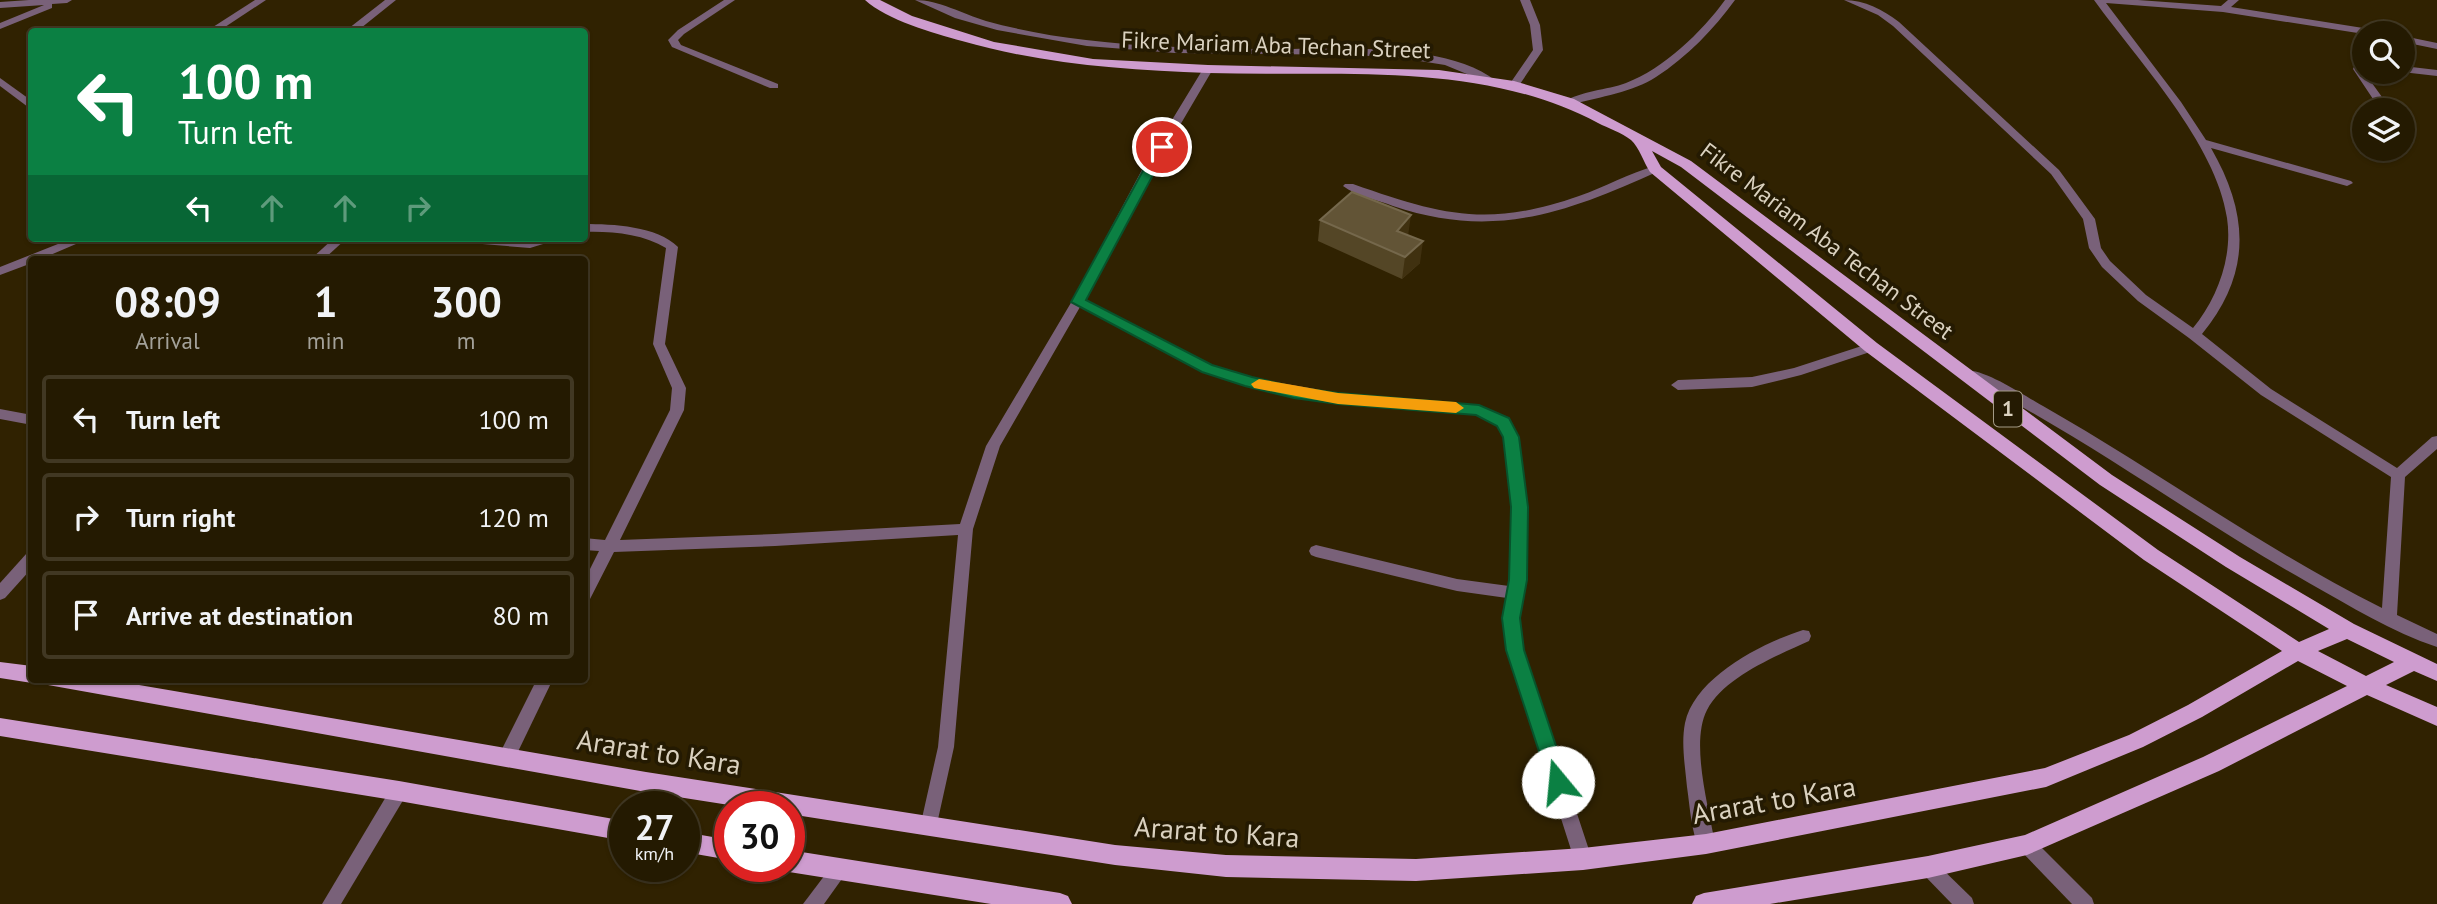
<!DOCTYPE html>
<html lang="en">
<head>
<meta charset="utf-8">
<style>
  :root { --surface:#241a01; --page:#302710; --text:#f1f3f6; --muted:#a3a199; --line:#413823 }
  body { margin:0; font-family:"PT Sans",sans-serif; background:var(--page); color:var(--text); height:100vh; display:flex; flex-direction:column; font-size:26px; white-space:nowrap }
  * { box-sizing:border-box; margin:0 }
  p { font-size:23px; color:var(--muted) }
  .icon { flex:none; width:38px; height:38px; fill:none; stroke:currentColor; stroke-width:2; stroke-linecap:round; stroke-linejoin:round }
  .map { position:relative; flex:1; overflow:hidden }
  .details { position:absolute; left:28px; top:256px; width:560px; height:427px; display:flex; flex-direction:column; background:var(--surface); border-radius:7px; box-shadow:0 2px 5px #0004,0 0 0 2px var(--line) }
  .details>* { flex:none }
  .hud { position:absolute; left:28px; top:28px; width:560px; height:214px; border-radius:7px; box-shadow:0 2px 5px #0004,0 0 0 2px var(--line); background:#0b8043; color:#fff; overflow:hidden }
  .buttons { position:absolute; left:2352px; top:21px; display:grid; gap:14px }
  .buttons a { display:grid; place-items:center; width:63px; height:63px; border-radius:50%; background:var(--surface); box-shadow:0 2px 5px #0004,0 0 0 2px var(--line); font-size:35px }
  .speed { position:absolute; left:609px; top:791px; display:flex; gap:14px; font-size:35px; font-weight:700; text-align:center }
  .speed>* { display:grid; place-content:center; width:91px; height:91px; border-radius:50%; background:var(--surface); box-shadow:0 2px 5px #0004,0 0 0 2px var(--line); line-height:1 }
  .speed small { font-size:18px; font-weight:400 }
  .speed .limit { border:10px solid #d22; background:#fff; color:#111 }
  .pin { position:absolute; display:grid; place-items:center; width:60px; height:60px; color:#fff; margin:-30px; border:4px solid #fff; border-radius:50%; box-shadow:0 2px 7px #0007 }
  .me { position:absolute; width:77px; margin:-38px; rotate:343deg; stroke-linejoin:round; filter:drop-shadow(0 0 5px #0008) }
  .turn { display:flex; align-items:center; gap:24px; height:147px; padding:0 35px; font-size:32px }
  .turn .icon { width:91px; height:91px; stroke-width:2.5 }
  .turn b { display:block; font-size:49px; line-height:60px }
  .lanes { display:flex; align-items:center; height:66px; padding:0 35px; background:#0003; justify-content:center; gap:35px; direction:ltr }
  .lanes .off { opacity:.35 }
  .eta { display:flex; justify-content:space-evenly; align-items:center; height:119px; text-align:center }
  .eta b { font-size:42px; font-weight:600; line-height:49px }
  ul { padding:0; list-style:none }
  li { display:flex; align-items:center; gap:21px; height:88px; margin:0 14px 10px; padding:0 21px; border:4px solid var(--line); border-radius:7px }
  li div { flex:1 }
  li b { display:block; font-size:26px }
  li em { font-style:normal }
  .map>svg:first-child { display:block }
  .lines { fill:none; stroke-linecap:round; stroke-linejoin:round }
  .minor { fill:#796179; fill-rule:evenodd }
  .tertiary { fill:#796179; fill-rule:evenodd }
  .primary { fill:#ce9ccf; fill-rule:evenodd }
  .wall { fill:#544626 }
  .shaded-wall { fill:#403110 }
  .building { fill:#625436; stroke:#75684c; stroke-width:2 }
  .route { fill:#0b8043; stroke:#07532c; stroke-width:2 }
  .slow { fill:#f59e0b }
  .labels { text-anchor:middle; stroke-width:7; stroke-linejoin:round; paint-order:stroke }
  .shield { fill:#241a02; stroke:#a39a86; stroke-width:2 }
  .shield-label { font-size:21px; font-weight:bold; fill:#dad1bf }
  .street-label { font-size:23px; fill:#dad1bf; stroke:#241a02 }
  .near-street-label { font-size:28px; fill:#dad1bf; stroke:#241a02 }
</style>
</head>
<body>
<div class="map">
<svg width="2437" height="904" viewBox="0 0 2437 904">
  <rect width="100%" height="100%" fill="#302201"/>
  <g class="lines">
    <g class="minor">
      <polygon points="29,0 72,0 67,3 52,4 52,8 0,29 0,23 44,5 0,8 0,2"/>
      <polygon points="255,0 266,0 219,31 213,31 213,27"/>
      <polygon points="385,0 396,0 356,32 344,32"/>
      <polygon points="724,0 735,0 684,34 678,40 681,45 778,84 778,88 770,88 672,47 668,40 678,30"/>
      <polygon points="1520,0 1530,0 1540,25 1543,50 1518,87 1514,88 1509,85 1533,50 1530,25"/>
      <path d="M1725,0H1735C1714,29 1687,57 1656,77C1633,92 1600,97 1573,104L1569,105L1564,102C1580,91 1607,90 1626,83C1663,69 1702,32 1725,0Z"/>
      <path d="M1844,0C1865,0 1883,10 1899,22L2059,170L2095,219L2101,248L2110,261L2146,295L2193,328C2217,299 2233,257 2227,218C2216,143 2138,61 2094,0H2138L2221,6L2228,0H2239L2231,7L2382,31L2384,33L2364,34L2223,12L2106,3L2181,102L2206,140L2351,181L2353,183L2347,186L2211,148C2249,214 2252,273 2202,334L2271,389L2397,468L2432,437L2437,436V449L2405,477L2397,615L2437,634V647C2392,632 2350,606 2309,583C2193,518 2086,437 1966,377L1964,374L1966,371C1982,367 2027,397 2043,406C2157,471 2264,549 2382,608L2391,477L2261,395L2189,338L2138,301L2102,267L2089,248L2083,219L2051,174L1893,26L1878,15Z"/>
      <polygon points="2403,36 2437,43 2437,49 2403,42"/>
      <polygon points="2360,61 2364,62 2364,72 2382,97 2381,99 2373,99 2353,69 2356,62"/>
      <path d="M1208,66L1213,69L1156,166L1085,300L1212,366L1251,378L1338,393L1479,405L1508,419L1518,437L1527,507L1526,580L1519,618L1523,650L1592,859L1589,865L1583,867L1577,865L1574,859L1507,650L1503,618L1507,598L1457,591L1316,557L1311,555L1309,551L1311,547L1316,545L1457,579L1509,586L1513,507L1504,437L1498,425L1477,415L1338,403L1251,387L1202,372L1080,307L1000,446L973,529L954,747L935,833L929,835L923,833L920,827L938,747L958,535L775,546L614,552L589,601L584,603V581L599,551L584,550V538L605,540L670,410L672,388L653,344L666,248C643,234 611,231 584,232V224C613,224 657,226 678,247L665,344L686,388L684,410L620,540L775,534L960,524L986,446L1072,301L1144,166L1203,69Z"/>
      <polygon points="2403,66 2437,70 2437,76 2402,72"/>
      <polygon points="0,78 32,101 32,110 0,86"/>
      <path d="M1655,166L1659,167V171C1566,213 1494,240 1393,206C1378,200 1356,196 1343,186L1345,184H1353C1441,215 1488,228 1579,196C1605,187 1629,173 1655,166Z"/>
      <polygon points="73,238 90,238 41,259 32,259 32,263 0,275 0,267"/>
      <polygon points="334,238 347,238 324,259 311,259"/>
      <polygon points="452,238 529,240 555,238 553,241 530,248 458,242"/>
      <polygon points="1871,343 1876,344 1877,347 1876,350 1801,375 1752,387 1678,390 1671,385 1678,380 1752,377 1794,368"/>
      <polygon points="0,409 32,415 32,425 0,419"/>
      <polygon points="32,551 32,568 5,598 0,600 0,583 27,553"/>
      <path d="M1803,630L1809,631L1811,636L1809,641C1776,656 1724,677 1707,710C1690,743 1709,808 1715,844L1712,850L1706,852L1700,850C1691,832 1690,807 1687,787C1685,766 1681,743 1685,723C1695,677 1762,643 1803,630Z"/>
      <polygon points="537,679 553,679 513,762 507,764 501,762 498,757"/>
      <polygon points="399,783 405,785 408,791 405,797 341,904 322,904 393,785"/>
      <polygon points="2027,837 2033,839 2092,898 2094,904 2072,904 2021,851 2018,845 2021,839"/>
      <polygon points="1928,859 1934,861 1972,898 1974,904 1952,904 1922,873 1919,867 1922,861"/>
      <polygon points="840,860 846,863 849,869 824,904 803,904 834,863"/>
    </g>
    <path class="tertiary" d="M915,0C939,0 963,14 986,21C1019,30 1052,36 1086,40C1142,47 1200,48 1256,49C1321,50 1445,39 1496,81L1491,84L1445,65L1401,58L1354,55L1175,53L1087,46L997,30L955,18Z"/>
    <g class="primary">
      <path d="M865,0H880L912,16L994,42L1093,59L1208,65L1439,70L1514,81L1574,99L1691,161L2112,475L2240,557L2354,624L2437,664V681L2414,671L2386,685L2437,707V726L2367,695L2219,771L2027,855L1928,878L1770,904H1692L1696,896L1704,893L1928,856L2025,835L2203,757L2347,686L2298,661L2202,717L2143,747L2046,787L1706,854L1583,870L1416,881L1226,877L1115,865L789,814V807H742L646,792L48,685L45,679H104L646,772L1115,845L1226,855L1416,859L1583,848L1706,834L2045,768L2129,735L2188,705L2282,651L2144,560L1865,351L1650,172C1644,163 1639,147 1631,140C1622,133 1608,128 1598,123C1480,60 1338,77 1208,73C1125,70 1042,64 962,41C933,33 887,20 865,0ZM1652,151L1681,167L2100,485L2226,567L2329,629L2299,642L2158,550L1877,343L1661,167ZM2347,639L2394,662L2366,676L2318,651Z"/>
      <polygon points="0,662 32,666 32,679 40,679 32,683 0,678"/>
      <polygon points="0,718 399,781 625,821 625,841 399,801 0,736"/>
      <polygon points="684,832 730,840 730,860 684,852"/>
      <polygon points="789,850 1060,893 1068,896 1072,904 991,904 789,872 780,866 789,866"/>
    </g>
  </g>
  <polygon class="wall" points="1320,220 1420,263 1402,279 1318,241"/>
  <g class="shaded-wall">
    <polygon points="1411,215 1408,236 1397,231"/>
    <polygon points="1423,241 1420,263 1402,279 1405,257"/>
  </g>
  <polygon class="building" points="1352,192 1411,215 1397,231 1423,241 1405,257 1320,220"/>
  <polygon class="route" points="1162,143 1168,147 1086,300 1212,365 1252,377 1294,387 1338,393 1479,405 1509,418 1519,437 1528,507 1527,580 1520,618 1524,650 1568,782 1565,788 1558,790 1551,788 1549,782 1506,650 1502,618 1509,580 1511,507 1503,437 1497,426 1476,415 1338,404 1294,398 1245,386 1202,372 1071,302 1156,147"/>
  <polygon class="slow" points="1259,379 1338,393 1456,402 1464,408 1456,413 1338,404 1254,388 1251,384"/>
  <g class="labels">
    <rect class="shield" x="1994" y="391.5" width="28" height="35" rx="5"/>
    <g class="shield-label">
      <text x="2008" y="416">1</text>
    </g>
    <g class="street-label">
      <text transform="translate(1276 45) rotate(2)" y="8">Fikre Mariam Aba Techan Street</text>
      <text transform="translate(1827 241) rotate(37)" y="8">Fikre Mariam Aba Techan Street</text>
    </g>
    <g class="near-street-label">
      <text transform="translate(659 752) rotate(9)" y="10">Ararat to Kara</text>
      <text transform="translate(1774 800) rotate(-10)" y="10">Ararat to Kara</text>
      <text transform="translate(1217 832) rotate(4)" y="10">Ararat to Kara</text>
    </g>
  </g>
</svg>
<div class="buttons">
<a><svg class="icon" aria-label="search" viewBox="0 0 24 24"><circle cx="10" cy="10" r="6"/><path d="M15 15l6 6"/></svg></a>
<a><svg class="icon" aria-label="layers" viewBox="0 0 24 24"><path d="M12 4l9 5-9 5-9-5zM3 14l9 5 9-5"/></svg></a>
</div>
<div class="speed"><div>27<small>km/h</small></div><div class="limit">30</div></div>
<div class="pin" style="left:1162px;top:147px;background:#d93025"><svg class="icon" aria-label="arrive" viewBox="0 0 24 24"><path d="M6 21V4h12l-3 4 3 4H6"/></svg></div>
<svg class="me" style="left:1558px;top:782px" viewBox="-20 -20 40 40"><circle r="19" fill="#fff"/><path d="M0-13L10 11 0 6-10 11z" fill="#0b8043"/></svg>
<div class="hud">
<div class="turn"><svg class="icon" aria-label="left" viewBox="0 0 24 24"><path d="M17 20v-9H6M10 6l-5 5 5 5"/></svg><div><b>100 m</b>Turn left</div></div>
<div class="lanes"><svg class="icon" aria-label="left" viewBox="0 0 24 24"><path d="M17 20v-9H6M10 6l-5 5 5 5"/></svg><svg class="icon off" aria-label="ahead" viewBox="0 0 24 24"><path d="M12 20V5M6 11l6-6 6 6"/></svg><svg class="icon off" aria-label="ahead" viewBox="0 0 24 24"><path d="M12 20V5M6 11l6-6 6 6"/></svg><svg class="icon off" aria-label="right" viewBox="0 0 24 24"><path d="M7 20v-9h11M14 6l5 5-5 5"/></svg></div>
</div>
<section class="details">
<div class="eta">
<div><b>08:09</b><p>Arrival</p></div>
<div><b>1</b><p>min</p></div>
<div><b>300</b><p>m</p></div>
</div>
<ul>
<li><svg class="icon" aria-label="left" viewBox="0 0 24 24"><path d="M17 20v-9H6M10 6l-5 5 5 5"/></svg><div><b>Turn left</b></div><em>100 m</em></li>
<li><svg class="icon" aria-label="right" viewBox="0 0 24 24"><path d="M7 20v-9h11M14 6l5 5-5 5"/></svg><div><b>Turn right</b></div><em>120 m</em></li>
<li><svg class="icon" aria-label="arrive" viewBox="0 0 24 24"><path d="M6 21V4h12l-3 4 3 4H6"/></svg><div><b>Arrive at destination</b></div><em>80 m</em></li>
</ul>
</section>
</div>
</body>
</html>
